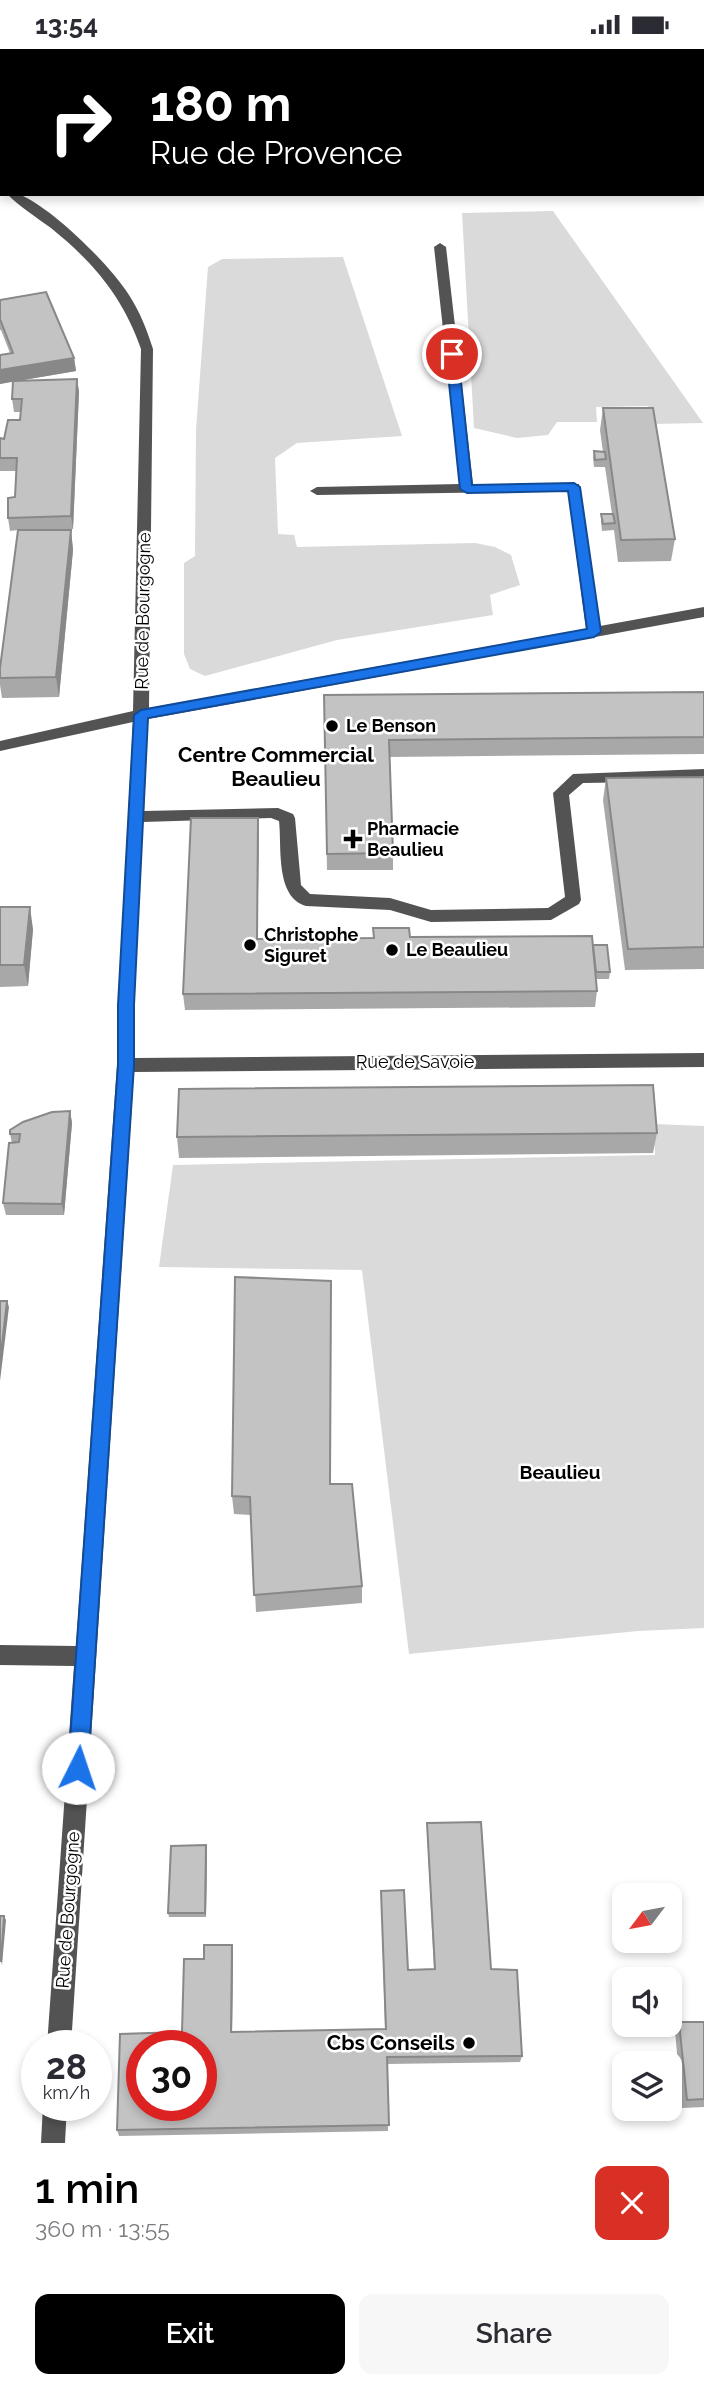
<!DOCTYPE html>
<html lang="en">
<head>
<meta charset="utf-8">
<style>
  :root { --surface:#fff; --page:#f7f7f7; --text:#2b2b33; --muted:#7c7c81; --accent:#000 }
  body { margin:0; font-family:Raleway,sans-serif; background:var(--page); color:var(--text); height:100vh; display:flex; flex-direction:column; font-size:26px; white-space:nowrap }
  * { box-sizing:border-box; margin:0 }
  p { font-size:23px; color:var(--muted) }
  .icon { flex:none; width:38px; height:38px; fill:none; stroke:currentColor; stroke-width:2; stroke-linecap:round; stroke-linejoin:round }
  .map { position:relative; height:2094px; overflow:hidden }
  .side { display:flex; flex-direction:column; background:var(--surface); flex:1 }
  .side>* { flex:none }
  .hud { position:absolute; left:0px; top:0px; width:705px; height:147px; box-shadow:0 4px 10px #0003; background:#000; color:#fff; overflow:hidden }
  .needle { width:46px; rotate:238deg }
  .buttons { position:absolute; left:612px; top:1834px; display:grid; gap:14px }
  .buttons a { display:grid; place-items:center; width:70px; height:70px; border-radius:14px; background:var(--surface); box-shadow:0 4px 10px #0003; font-size:35px }
  .speed { position:absolute; left:21px; top:1981px; display:flex; gap:14px; font-size:35px; font-weight:700; text-align:center }
  .speed>* { display:grid; place-content:center; width:91px; height:91px; border-radius:50%; background:var(--surface); box-shadow:0 4px 10px #0003; line-height:1 }
  .speed small { font-size:18px; font-weight:400 }
  .speed .limit { border:10px solid #d22; background:#fff; color:#111 }
  .pin { position:absolute; display:grid; place-items:center; width:60px; height:60px; color:#fff; margin:-30px; border:4px solid #fff; border-radius:50%; box-shadow:0 2px 7px #0007 }
  .me { position:absolute; width:77px; margin:-38px; rotate:4deg; stroke-linejoin:round; filter:drop-shadow(0 0 5px #0008) }
  .turn { display:flex; align-items:center; gap:24px; height:147px; padding:0 35px; font-size:32px }
  .turn .icon { width:91px; height:91px; stroke-width:2.5 }
  .turn b { display:block; font-size:49px; line-height:60px }
  .round { display:grid; place-items:center; flex:none; width:74px; height:74px; border-radius:14px; background:var(--page) }
  .headline { display:flex; align-items:center; justify-content:space-between; height:119px; padding:0 35px }
  h1 { font-size:42px; font-weight:600; line-height:52px; color:var(--accent) }
  .action { display:flex; gap:14px; margin-top:auto; padding:14px 35px }
  .action a { flex:1; height:80px; border-radius:14px; background:var(--accent); color:#fff; font-size:28px; font-weight:600; line-height:80px; text-align:center }
  .action a+a { background:var(--page); color:var(--text) }
  .status { display:flex; justify-content:space-between; align-items:center; height:49px; padding:0 35px; background:var(--surface); direction:ltr }
  .status svg { height:19px; fill:currentColor }
  .map>svg:first-child { display:block }
  .green { fill:#dadada }
  .lines { fill:none; stroke-linecap:round; stroke-linejoin:round }
  .minor { fill:#535353; fill-rule:evenodd }
  .wall { fill:#a8a8a8 }
  .shaded-wall { fill:#888 }
  .building { fill:#c3c3c3; stroke:#888; stroke-width:2; fill-rule:evenodd }
  .route { fill:#1a73e8; stroke:#114b97; stroke-width:2 }
  .poi-dot { fill:#000; stroke:#fff; stroke-width:2.5 }
  .labels { text-anchor:middle; stroke-width:5; stroke-linejoin:round; paint-order:stroke }
  .street-label { font-size:18px; fill:#000; stroke:#fff }
  .poi-label { font-size:18px; font-weight:bold; fill:#000; stroke:#fff; text-anchor:start }
  .neighbourhood-label { font-size:19px; font-weight:bold; fill:#000; stroke:#fff }
  .quarter-label { font-size:21px; font-weight:bold; fill:#000; stroke:#fff }
  .near-poi-label { font-size:21px; font-weight:bold; fill:#000; stroke:#fff; text-anchor:end }
</style>
</head>
<body>
<div class="status"><b>13:54</b><svg viewBox="0 0 49 12"><path d="M0 12V9h3v3zM5 12V6h3v6zM10 12V3h3v9zM15 12V0h3v12zM26 1h20v11H26zM47 4h2v5h-2z"/></svg></div>
<div class="map">
<svg width="704" height="2094" viewBox="0 0 704 2094">
  <rect width="100%" height="100%" fill="#fff"/>
  <g class="green">
    <polygon points="553,162 703,374 652,375 648,357 596,358 597,373 557,373 548,386 517,389 474,379 462,164"/>
    <polygon points="343,208 402,387 297,394 275,409 278,485 294,486 297,498 475,494 495,498 511,506 520,536 490,546 493,566 337,591 205,627 190,620 184,605 184,514 195,507 196,381 208,218 222,210"/>
    <polygon points="654,1075 704,1077 704,1579 638,1582 409,1605 362,1221 159,1218 173,1116 655,1106"/>
  </g>
  <g class="lines">
    <g class="minor">
      <rect x="0" y="135" width="2" height="8"/>
      <path d="M7,145C12,145 18,144 23,147C55,162 110,216 129,246C140,263 147,281 153,300L149,659L586,580L568,442L317,446L310,442L317,438L460,435L434,198L440,194L446,198L473,435H579L600,577L704,558V568L148,670L144,762L278,759L293,765L295,769L301,836L310,845L390,849L431,861L548,859L565,848L553,744L573,725L704,720V732L583,734L569,746L581,851L579,855L551,871L431,873L390,861L306,857C275,848 282,798 279,772L271,769L143,773L134,956L135,1009L704,1004V1018L134,1023L71,1997H47L74,1617L0,1616V1596L76,1597L117,1016L118,956L133,673L0,702V692L133,662L141,300C123,248 93,213 51,179C36,168 20,158 7,145Z"/>
      <polygon points="43,2056 67,2056 65,2094 41,2094"/>
    </g>
  </g>
  <g class="wall">
    <polygon points="84,0 704,0 704,6 704,2 84,2"/>
    <rect x="0" y="11" width="2" height="46"/>
    <polygon points="0,251 74,309 76,322 17,332 77,330 79,343 73,480 22,481 71,481 73,501 59,648 2,649 0,636 0,619 18,481 10,482 8,469 15,448 16,422 0,422 0,389 4,390 20,371 20,363 14,363 12,350 13,332 0,335 0,306 10,304 1,281 0,281"/>
    <polygon points="603,359 675,490 671,512 618,513 614,481 602,482 601,473 601,465 612,465 605,418 594,418 593,409 594,402 603,403 600,381"/>
    <polygon points="704,643 704,705 389,708 393,804 393,821 327,821 324,646"/>
    <polygon points="704,728 704,920 625,921 603,751 606,729"/>
    <polygon points="258,769 258,890 410,888 593,896 610,923 609,930 596,930 597,942 595,958 185,961 183,945"/>
    <polygon points="0,858 33,880 28,937 0,938"/>
    <polygon points="70,1062 72,1074 64,1166 6,1166 3,1154 12,1094 10,1085"/>
    <polygon points="657,1084 653,1104 179,1109 177,1088"/>
    <polygon points="330,1435 362,1537 362,1554 256,1563 251,1466 234,1465 232,1447"/>
    <polygon points="427,1774 491,1920 522,2007 520,2013 387,2015 388,2082 119,2087 117,2081 182,1983 204,1910 232,1896 233,1903 232,1983 385,1980 381,1842 408,1921 434,1920 427,1782"/>
    <polygon points="207,1801 206,1868 169,1868 168,1864"/>
    <polygon points="679,1973 704,1973 704,2058 682,2059 675,1982"/>
  </g>
  <g class="shaded-wall">
    <polygon points="74,309 76,322 0,335 0,321"/>
    <polygon points="77,330 79,343 73,480 71,467"/>
    <polygon points="71,481 73,501 59,648 56,628"/>
    <polygon points="258,769 259,785 257,906 257,890"/>
    <polygon points="30,858 33,880 28,937 24,916"/>
    <polygon points="70,1062 72,1074 64,1166 62,1155"/>
    <polygon points="7,1252 9,1258 0,1332 0,1313"/>
    <polygon points="206,1796 207,1801 206,1868 205,1864"/>
    <polygon points="4,1867 6,1871 2,1916 1,1912"/>
    <polygon points="232,1896 233,1903 232,1990 231,1983"/>
  </g>
  <g class="building">
    <rect x="0" y="11" width="2" height="27"/>
    <polygon points="46,243 74,309 0,321 0,306 13,304 0,270 0,251"/>
    <polygon points="77,330 71,467 8,469 8,449 15,448 17,409 0,409 0,389 4,390 8,371 20,371 22,350 12,350 13,332"/>
    <polygon points="603,359 653,359 675,490 621,491"/>
    <polygon points="594,402 605,403 606,410 595,411"/>
    <polygon points="601,465 613,465 615,474 603,475"/>
    <polygon points="18,481 71,481 56,628 0,629 0,619"/>
    <polygon points="704,643 704,688 389,691 393,804 327,805 324,646"/>
    <polygon points="704,728 704,898 628,900 606,729"/>
    <polygon points="191,769 258,769 257,890 374,889 373,879 409,879 410,888 592,887 597,942 183,945"/>
    <polygon points="0,858 30,858 24,916 0,916"/>
    <polygon points="593,896 607,896 610,923 596,923"/>
    <polygon points="653,1036 657,1084 177,1088 179,1040"/>
    <polygon points="70,1062 62,1155 3,1154 9,1094 19,1093 20,1085 10,1085 10,1081 23,1073 52,1063"/>
    <polygon points="235,1228 331,1232 330,1435 352,1435 362,1537 254,1546 250,1448 232,1447"/>
    <polygon points="0,1252 7,1252 0,1313"/>
    <path d="M481,1773L491,1920L517,1921L522,2007L387,2008L389,2076L117,2081L120,1985L182,1983L184,1910H204V1896H232L231,1983L386,1980L381,1842L404,1841L408,1921L435,1920L427,1774ZM142,1997H201V2056H142Z"/>
    <polygon points="206,1796 205,1864 168,1864 171,1797"/>
    <polygon points="0,1867 4,1867 1,1912 0,1912"/>
    <polygon points="679,1973 704,1973 704,2050 687,2051"/>
  </g>
  <polygon class="route" points="452,302 458,305 472,436 574,434 580,438 601,583 594,588 148,669 134,956 134,1016 88,1719 85,1726 78,1728 71,1726 68,1719 118,1016 118,956 134,666 141,661 587,580 568,442 467,444 460,440 446,305"/>
  <g class="poi-dot">
    <circle cx="332" cy="677" r="7"/>
    <path d="M349.5 779.5h7v7h7v7h-7v7h-7v-7h-7v-7h7z"/>
    <circle cx="250" cy="896" r="7"/>
    <circle cx="392" cy="901" r="7"/>
    <circle cx="469" cy="1994" r="7"/>
  </g>
  <g class="labels">
    <g class="street-label">
      <text transform="translate(143 562) rotate(-89)" y="6">Rue de Bourgogne</text>
      <text x="415" y="1019">Rue de Savoie</text>
      <text transform="translate(68 1861) rotate(-86)" y="6">Rue de Bourgogne</text>
    </g>
    <g class="poi-label">
      <text x="346" y="683">Le Benson</text>
      <text x="367" y="786">Pharmacie<tspan x="367" dy="21">Beaulieu</tspan></text>
      <text x="264" y="892">Christophe<tspan x="264" dy="21">Siguret</tspan></text>
      <text x="406" y="907">Le Beaulieu</text>
    </g>
    <g class="neighbourhood-label">
      <text x="560" y="1430">Beaulieu</text>
    </g>
    <g class="quarter-label">
      <text x="276" y="713">Centre Commercial<tspan x="276" dy="24">Beaulieu</tspan></text>
    </g>
    <g class="near-poi-label">
      <text x="455" y="2001">Cbs Conseils</text>
    </g>
  </g>
</svg>
<div class="buttons">
<a><svg class="needle" viewBox="-14 -14 28 28"><path d="M0-13l5 13h-10z" fill="#e53935"/><path d="M0 13l5-13h-10z" fill="#7c7c81"/></svg></a>
<a><svg class="icon" aria-label="sound" viewBox="0 0 24 24"><path d="M4 9h4l5-4v14l-5-4H4zM17 9q2 3 0 6"/></svg></a>
<a><svg class="icon" aria-label="layers" viewBox="0 0 24 24"><path d="M12 4l9 5-9 5-9-5zM3 14l9 5 9-5"/></svg></a>
</div>
<div class="speed"><div>28<small>km/h</small></div><div class="limit">30</div></div>
<div class="pin" style="left:452px;top:305px;background:#d93025"><svg class="icon" aria-label="arrive" viewBox="0 0 24 24"><path d="M6 21V4h12l-3 4 3 4H6"/></svg></div>
<svg class="me" style="left:78px;top:1719px" viewBox="-20 -20 40 40"><circle r="19" fill="#fff"/><path d="M0-13L10 11 0 6-10 11z" fill="#1a73e8"/></svg>
<div class="hud">
<div class="turn"><svg class="icon" aria-label="right" viewBox="0 0 24 24"><path d="M7 20v-9h11M14 6l5 5-5 5"/></svg><div><b>180 m</b>Rue de Provence</div></div>
</div>
</div>
<section class="side">
<div class="headline"><div><h1>1 min</h1><p>360 m · 13:55</p></div><a class="round" style="background:#d93025;color:#fff"><svg class="icon" aria-label="close" viewBox="0 0 24 24"><path d="M6 6l12 12M18 6L6 18"/></svg></a></div>
<div class="action"><a>Exit</a><a>Share</a></div>
</section>
</body>
</html>
